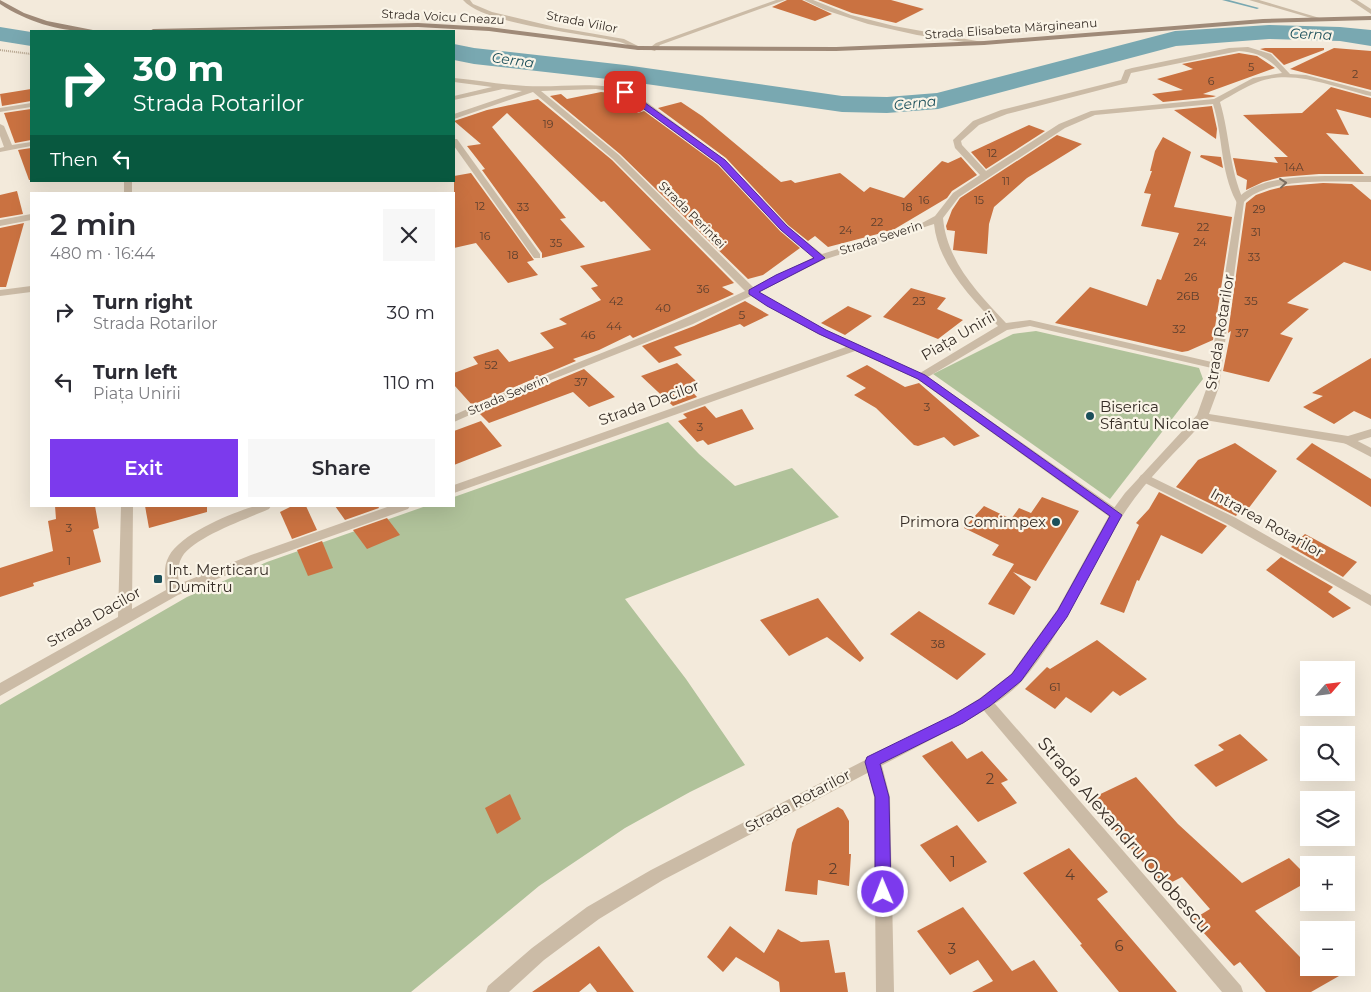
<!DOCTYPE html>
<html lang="en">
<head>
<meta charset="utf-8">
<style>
  :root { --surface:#fff; --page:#f7f7f7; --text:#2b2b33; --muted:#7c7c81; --accent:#7c3aed }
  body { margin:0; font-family:Montserrat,sans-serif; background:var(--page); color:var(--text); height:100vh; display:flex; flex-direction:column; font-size:19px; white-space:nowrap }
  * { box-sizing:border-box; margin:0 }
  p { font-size:16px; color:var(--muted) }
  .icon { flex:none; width:28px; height:28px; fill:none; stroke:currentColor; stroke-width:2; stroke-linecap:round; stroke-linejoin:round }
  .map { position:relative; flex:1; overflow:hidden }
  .sheet { position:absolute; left:30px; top:192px; width:425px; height:315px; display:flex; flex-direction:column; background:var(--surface); border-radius:0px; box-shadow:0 5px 20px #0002 }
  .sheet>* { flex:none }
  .hud { position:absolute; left:30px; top:30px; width:425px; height:152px; border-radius:0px; box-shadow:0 5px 20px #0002; background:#0b6e4f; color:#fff; overflow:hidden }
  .needle { width:32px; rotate:62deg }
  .tools { position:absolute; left:1300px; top:661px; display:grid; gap:10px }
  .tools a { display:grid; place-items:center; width:55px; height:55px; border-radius:0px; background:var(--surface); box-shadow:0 5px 20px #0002; font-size:25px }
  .pin { position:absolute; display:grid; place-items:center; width:42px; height:42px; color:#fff; margin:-21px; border-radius:10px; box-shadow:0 2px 8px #0006 }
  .me { position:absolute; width:55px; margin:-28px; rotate:359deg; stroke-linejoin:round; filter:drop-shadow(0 0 4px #0008) }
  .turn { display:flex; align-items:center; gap:18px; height:105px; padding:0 20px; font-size:22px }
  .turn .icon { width:65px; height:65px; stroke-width:2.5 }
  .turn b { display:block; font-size:35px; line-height:42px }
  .then { display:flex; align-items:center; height:48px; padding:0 20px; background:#0003; gap:10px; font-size:19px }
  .round { display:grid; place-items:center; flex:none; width:52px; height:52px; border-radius:0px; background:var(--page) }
  .summary { display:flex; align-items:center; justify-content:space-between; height:85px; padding:0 20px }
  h1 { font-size:30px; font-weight:600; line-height:38px }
  .primary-button { display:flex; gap:10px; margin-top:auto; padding:10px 20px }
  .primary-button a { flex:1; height:58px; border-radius:0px; background:var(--accent); color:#fff; font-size:20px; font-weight:600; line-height:58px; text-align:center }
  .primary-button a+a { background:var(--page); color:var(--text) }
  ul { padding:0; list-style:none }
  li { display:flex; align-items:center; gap:15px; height:70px; padding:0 20px }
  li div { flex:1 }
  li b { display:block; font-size:19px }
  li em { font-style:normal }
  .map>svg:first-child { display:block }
  .green { fill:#b0c29a }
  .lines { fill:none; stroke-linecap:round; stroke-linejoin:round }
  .stream { fill:#79a8b1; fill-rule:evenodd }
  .river { fill:#79a8b1; fill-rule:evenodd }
  .building { fill:#ca7241 }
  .path { stroke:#b7a690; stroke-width:2; stroke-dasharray:1 1; stroke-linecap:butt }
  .service { fill:#cbbba6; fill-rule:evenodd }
  .minor { fill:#cbbba6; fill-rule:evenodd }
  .tertiary { fill:#cbbba6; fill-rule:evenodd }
  .secondary { fill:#9f8a78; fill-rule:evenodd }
  .oneway { stroke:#7a6d60 }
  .route { fill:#7c3aed; stroke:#51269a }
  .poi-dot { fill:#1b4f5a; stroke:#faf4e7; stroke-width:2 }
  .labels { text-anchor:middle; stroke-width:4.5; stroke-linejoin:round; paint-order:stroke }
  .far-number-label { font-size:11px; fill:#5c3f2e }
  .far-street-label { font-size:12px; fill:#372e27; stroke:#faf4e7 }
  .number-label { font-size:12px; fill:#5c3f2e }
  .far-water-label { font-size:14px; font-style:italic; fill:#1b4f5a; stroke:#faf4e7 }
  .street-label { font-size:15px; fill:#372e27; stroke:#faf4e7 }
  .poi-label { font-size:15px; fill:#372e27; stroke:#faf4e7; text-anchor:start }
  .near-number-label { font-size:15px; fill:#5c3f2e }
  .near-street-label { font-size:18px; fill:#372e27; stroke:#faf4e7 }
</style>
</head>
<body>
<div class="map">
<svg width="1371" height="992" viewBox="0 0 1371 992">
  <rect width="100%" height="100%" fill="#f3eadb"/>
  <g class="green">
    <polygon points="1036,331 1199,368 1203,379 1110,499 933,374 1013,334"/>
    <polygon points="668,422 699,454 735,486 792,468 839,517 625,599 686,679 745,765 690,792 625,828 539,886 411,992 0,992 0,705 187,597 267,562 426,506 454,506 454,497"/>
  </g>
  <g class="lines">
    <polygon class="stream" points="1222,0 1229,0 1259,8 1257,9"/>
    <g class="river">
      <polygon points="1269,25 1340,27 1371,30 1371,46 1340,41 1269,39 1176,46 938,109 887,113 842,112 625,81 474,64 454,60 454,44 474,48 625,65 842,96 887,97 937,93 1175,31"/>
      <polygon points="0,27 31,32 31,46 0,41"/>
    </g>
  </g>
  <g class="building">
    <polygon points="787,0 802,0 832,14 815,21 772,7"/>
    <polygon points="818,0 891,0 924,9 896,23 852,13"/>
    <polygon points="1265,48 1324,48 1324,50 1284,65 1272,53 1260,49"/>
    <polygon points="1334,48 1371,51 1371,90 1290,69"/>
    <polygon points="1239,53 1257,56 1275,68 1203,94 1216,96 1213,97 1163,102 1152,94 1183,90 1157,79 1193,69 1182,64"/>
    <polygon points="1331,87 1371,98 1371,118 1336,109 1349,135 1326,133 1364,174 1319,174 1281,177 1263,182 1246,190 1247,180 1237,175 1233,158 1278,163 1274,157 1288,157 1243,115 1302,113"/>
    <polygon points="31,89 31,101 2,106 0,94"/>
    <polygon points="601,92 611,93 638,113 644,111 718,165 780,231 800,248 763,275 748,279 620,154 550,96 561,94 567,99"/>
    <polygon points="538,99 612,160 734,283 722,287 734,294 633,338 630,335 599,350 573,359 576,361 472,405 454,385 454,373 478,364 473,357 498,349 509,362 554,348 540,333 567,324 559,319 601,300 591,288 598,286 580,266 651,250 604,201 601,202 507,113 492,127 566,218 560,219 585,247 542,258 542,253 482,170 485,169 467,146 481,144 454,121 487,110"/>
    <polygon points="681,102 702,116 781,182 791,180 795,183 840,173 864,192 870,187 904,198 942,161 948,163 961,157 977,175 952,191 947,198 893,230 828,247 815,236 808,241 788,225 726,158 658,108"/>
    <polygon points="1212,106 1217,129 1216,139 1174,110"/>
    <polygon points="31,109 31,140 15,143 4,113"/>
    <polygon points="1029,125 1045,131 986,169 971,152"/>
    <polygon points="1057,135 1082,144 1027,178 994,207 989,224 987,254 953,250 955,231 947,230 946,226 952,210 960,198"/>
    <polygon points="1163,137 1191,152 1174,207 1232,217 1213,340 1188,351 1182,352 1055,323 1090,287 1147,306 1157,279 1161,280 1179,233 1141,226 1151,194 1144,193 1152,171 1150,171 1155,151"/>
    <polygon points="31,148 31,180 29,180 18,150"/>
    <polygon points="1201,155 1221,157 1223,168 1200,157"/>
    <polygon points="471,173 534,260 527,262 538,275 508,283 476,243 454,248 454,176"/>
    <polygon points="1323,183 1352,184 1371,200 1371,271 1344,262 1287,303 1309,309 1280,334 1293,338 1269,382 1223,371 1231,331 1228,333 1246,203 1256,195 1270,190 1286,186"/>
    <polygon points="17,191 23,214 0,218 0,195"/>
    <polygon points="24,223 6,287 0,287 0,228"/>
    <polygon points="911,288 946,298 937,309 963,320 938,339 883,317"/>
    <polygon points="745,301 769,315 744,327 740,324 674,347 682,355 659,363 642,346 694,326"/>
    <polygon points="848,306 872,316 845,335 821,323"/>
    <polygon points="1371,358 1371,419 1354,411 1334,424 1303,407 1323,396 1312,393"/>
    <polygon points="677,363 696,381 686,385 697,397 673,406 641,376"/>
    <polygon points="867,365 905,387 919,383 980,436 954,446 944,437 918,446 914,445 876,408 854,395 866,388 846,376"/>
    <polygon points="584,369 615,397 589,407 573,392 489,423 479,413"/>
    <polygon points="705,406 716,418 742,409 754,429 708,445 703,440 697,442 678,421 687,418 683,414"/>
    <polygon points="481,421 502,446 454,465 454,431"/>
    <polygon points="1235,443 1277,471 1245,513 1240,511 1236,516 1176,487 1198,460"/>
    <polygon points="1312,443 1371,479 1371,507 1296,459"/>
    <polygon points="1159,492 1227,526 1202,554 1161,535 1139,581 1137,580 1124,613 1100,604 1139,525 1136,523 1149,509"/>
    <polygon points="1042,497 1079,511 1036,581 1013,572 1031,587 1014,615 988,604 1014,564 992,555 999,545 964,528 984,506 1011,519 1019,508 1031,513"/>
    <polygon points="55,506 95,506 99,528 93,530 101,562 33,583 34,586 0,597 0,568 53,551 48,521 56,519"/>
    <polygon points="145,506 207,506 207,512 149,528"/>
    <polygon points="292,506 306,506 317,530 292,539 280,512"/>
    <polygon points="335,506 378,506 379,508 345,520"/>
    <polygon points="387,518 400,535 367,549 353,530"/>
    <polygon points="1305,534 1357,562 1343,577 1291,547"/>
    <polygon points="322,541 333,568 308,576 297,550"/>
    <polygon points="1281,557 1333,587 1328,592 1351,608 1333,618 1266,570"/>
    <polygon points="818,598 864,658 860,662 827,637 789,656 760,620"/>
    <polygon points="919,611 986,654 957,680 890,634"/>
    <polygon points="1097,640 1147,679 1120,696 1113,691 1091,713 1066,697 1055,709 1025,689 1047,667 1050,669"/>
    <polygon points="1240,734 1268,760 1216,787 1194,765 1224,750 1218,745"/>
    <polygon points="952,741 967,759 982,751 1008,780 1001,783 1017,803 978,822 922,756"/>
    <polygon points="1136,777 1178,824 1242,883 1289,858 1309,878 1309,881 1255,911 1300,957 1309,951 1309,968 1353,968 1311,992 1266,992 1240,962 1234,966 1192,920 1210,909 1182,877 1164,886 1088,800"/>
    <polygon points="510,794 521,819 497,834 485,808"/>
    <polygon points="838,807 843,810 849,821 849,854 851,854 849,886 818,880 817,895 785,891 792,843 797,829"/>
    <polygon points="957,825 987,862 950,882 920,845"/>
    <polygon points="1069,848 1108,892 1097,899 1177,992 1119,992 1080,945 1082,944 1023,873"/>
    <polygon points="963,907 1012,971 1034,960 1058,992 972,992 993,981 978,960 950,975 917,931"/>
    <polygon points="730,926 764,953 778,929 801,942 829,940 835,973 845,972 848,992 780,992 779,982 736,957 723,972 707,957"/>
    <polygon points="599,946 634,992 597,992 590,983 579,992 532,992"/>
  </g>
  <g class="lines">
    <polyline class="path" points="0,50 31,54"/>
    <polygon class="service" points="1350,0 1357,0 1371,9 1371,14"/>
    <g class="minor">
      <path d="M463,0H470L473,4L492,12L555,27L624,39L642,48L638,50C632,48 627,44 620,42C586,33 484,25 463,0Z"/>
      <polygon points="776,0 785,0 660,45 655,51 648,49 656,43"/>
      <polygon points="804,0 813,0 851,15 894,26 988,43 984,45 917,35 868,24 825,10"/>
      <polygon points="1249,0 1259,0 1323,19 1318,20"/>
      <path d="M1248,47L1271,54L1290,74L1306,75L1371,92V96C1336,88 1293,68 1258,82C1245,87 1232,95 1220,102C1230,135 1229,169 1244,201L1243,203H1237L1236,201C1220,170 1223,136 1213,104L1095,115L1065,128L959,197L943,218C947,262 978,293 1006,323L1030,320L1216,363L1221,366L1216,369L1030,326L1007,330L928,377L1121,512L1122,515L1121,518H1111L917,379L855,351L454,493V485L846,347L818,334L751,296L693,324L528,389L454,422V415C550,371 650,337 745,291L613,159L533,92L454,119V114L522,91L503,89L454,100V96L492,87L454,82V78C478,80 502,85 526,86C563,88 597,80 633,92L725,160L787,226L822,254L922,223L935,216L953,193L980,175L955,148L953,140L973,121L1001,110L1121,80L1125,70L1132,68L1229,48ZM1239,51C1258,52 1270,59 1282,73L1253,78L1214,99L1091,111L1059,124L986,171L962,145L961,141L979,125L1007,114L1127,83L1131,73L1136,72ZM596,89L617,92L627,96L719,164L781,230L814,257L753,287L619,155L541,91ZM934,224C938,264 971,298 998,326L920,373L826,330L759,292L823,260Z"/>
      <polygon points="31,103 31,107 0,112 0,108"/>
      <polygon points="0,124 4,126 12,145 31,142 31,146 0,152 0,148 4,147 0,136"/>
      <polygon points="454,139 457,139 540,254 540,258 534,258 454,146"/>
      <rect x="124" y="181" width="8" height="13"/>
      <polygon points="31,214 31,220 0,226 0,220"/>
      <polygon points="31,286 31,292 0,296 0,290"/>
      <polygon points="1348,436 1371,448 1371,457 1344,443 1342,440"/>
      <polygon points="1145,474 1236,518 1371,595 1371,606 1227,524 1141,481 1139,478 1141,475"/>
      <path d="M121,506H133L132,609L166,590C165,578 163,566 169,556C181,534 229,514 252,507C258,505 265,506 271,506L269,509C247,519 194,537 182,557C177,565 178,576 179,584L251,555L390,506H410L408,509L261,561L178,595L0,696V683L118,617Z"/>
      <polygon points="985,696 990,698 1241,986 1243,992 1222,992 980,706 978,702 980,698"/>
      <polygon points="873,756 879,757 881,762 890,797 894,992 876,992 874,797 865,762 867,757"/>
    </g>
    <path class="tertiary" d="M1371,176V182C1338,182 1268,176 1244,202L1219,387L1209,414L1348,436L1371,429V437L1348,444L1205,420C1177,451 1145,480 1123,515C1088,570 1065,631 1022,681C1008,697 982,712 963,723L663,880L599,919L544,960L509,992H486L488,986L532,948L587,907L651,870L953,715L980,698L1011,674L1057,610L1111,512L1125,493L1197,415L1207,387L1237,199C1263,170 1334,177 1371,176Z"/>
    <g class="secondary">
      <path d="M0,0L24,13L47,21L98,31C64,33 29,23 0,4Z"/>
      <polygon points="1371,16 1371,20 1263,23 984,45 836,51 638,50 489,31 418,27 150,31 153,29 418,23 489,27 638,46 836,47 984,41 1263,19"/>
    </g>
  </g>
  <defs><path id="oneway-chevron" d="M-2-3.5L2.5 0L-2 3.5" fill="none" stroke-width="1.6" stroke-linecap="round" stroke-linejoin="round" transform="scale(1.25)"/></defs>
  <use class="oneway" href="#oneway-chevron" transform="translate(1283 183) rotate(-6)"/>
  <polygon class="route" points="622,90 627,90 725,160 787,226 825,258 759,292 826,330 925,375 1122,515 1067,617 1021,681 990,706 963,723 880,764 889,797 891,892 889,897 883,899 878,897 875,892 875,797 865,762 867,757 953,715 980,699 1012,674 1058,610 1110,516 918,379 819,334 767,306 749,294 749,290 776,275 814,258 781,230 719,164 622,93"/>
  <g class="poi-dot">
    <circle cx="1090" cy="416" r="5"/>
    <circle cx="1056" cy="522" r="5"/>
    <rect x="153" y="574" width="10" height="10" rx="2.5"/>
  </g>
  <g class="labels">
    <g class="far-number-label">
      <text x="1251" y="71">5</text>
      <text x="1355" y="78">2</text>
      <text x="1211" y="85">6</text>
      <text x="548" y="128">19</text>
      <text x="992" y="157">12</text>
      <text x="1294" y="171">14A</text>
      <text x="1006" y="185">11</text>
      <text x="924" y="204">16</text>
      <text x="979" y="204">15</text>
      <text x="480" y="210">12</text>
      <text x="523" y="211">33</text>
      <text x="907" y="211">18</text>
      <text x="1259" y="213">29</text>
      <text x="877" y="226">22</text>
      <text x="1203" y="231">22</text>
      <text x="846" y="234">24</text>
      <text x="1256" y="236">31</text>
      <text x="485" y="240">16</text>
      <text x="1200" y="246">24</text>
      <text x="556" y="247">35</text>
      <text x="513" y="259">18</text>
      <text x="1254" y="261">33</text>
      <text x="1191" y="281">26</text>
      <text x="703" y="293">36</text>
    </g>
    <g class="far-street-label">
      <text transform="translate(443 17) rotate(3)" y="4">Strada Voicu Cneazu</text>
      <text transform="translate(582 22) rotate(11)" y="4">Strada Viilor</text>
      <text transform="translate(1011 29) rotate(-4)" y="4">Strada Elisabeta Mărgineanu</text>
      <text transform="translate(692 215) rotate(45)" y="4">Strada Perintei</text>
      <text transform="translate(881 238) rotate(-18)" y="4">Strada Severin</text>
      <text transform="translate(508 395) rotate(-23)" y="4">Strada Severin</text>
    </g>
    <g class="number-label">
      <text x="1188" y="300">26B</text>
      <text x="616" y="305">42</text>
      <text x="919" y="305">23</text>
      <text x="1251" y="305">35</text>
      <text x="663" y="312">40</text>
      <text x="742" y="319">5</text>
      <text x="614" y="330">44</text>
      <text x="1179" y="333">32</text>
      <text x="1242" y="337">37</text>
      <text x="588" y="339">46</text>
      <text x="491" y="369">52</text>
      <text x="581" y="386">37</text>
      <text x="927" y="411">3</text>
      <text x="700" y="431">3</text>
      <text x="69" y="532">3</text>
      <text x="69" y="565">1</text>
      <text x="938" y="648">38</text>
      <text x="1055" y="691">61</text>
    </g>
    <g class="far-water-label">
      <text transform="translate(1311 34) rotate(3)" y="5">Cerna</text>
      <text transform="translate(513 60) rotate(8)" y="5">Cerna</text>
      <text transform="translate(915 103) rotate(-6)" y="5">Cerna</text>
    </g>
    <g class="street-label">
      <text transform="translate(1220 332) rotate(-81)" y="5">Strada Rotarilor</text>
      <text transform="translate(958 336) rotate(-30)" y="5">Piața Unirii</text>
      <text transform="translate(649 403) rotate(-20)" y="5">Strada Dacilor</text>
      <text transform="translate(1267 523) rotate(29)" y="5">Intrarea Rotarilor</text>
      <text transform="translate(94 617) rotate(-30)" y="5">Strada Dacilor</text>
      <text transform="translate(798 801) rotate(-28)" y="5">Strada Rotarilor</text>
    </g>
    <g class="poi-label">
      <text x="1100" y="412">Biserica<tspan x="1100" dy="17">Sfântu Nicolae</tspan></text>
      <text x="1046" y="527" text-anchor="end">Primora Comimpex</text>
      <text x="168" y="575">Int. Merticaru<tspan x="168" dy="17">Dumitru</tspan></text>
    </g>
    <g class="near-number-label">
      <text x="990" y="784">2</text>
      <text x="953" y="867">1</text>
      <text x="833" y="874">2</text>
      <text x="1070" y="880">4</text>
      <text x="1119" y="951">6</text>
      <text x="952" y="954">3</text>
    </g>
    <g class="near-street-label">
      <text transform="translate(1124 835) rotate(49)" y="6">Strada Alexandru Odobescu</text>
    </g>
  </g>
</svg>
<div class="tools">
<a><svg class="needle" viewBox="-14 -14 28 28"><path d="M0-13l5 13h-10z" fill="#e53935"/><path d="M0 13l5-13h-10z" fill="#7c7c81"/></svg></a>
<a><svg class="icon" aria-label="search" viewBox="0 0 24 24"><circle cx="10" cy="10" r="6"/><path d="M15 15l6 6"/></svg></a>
<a><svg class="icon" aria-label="layers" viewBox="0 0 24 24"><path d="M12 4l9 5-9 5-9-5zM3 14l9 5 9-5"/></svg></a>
<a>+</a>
<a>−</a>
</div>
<div class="pin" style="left:625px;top:92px;background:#d93025"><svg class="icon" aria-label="arrive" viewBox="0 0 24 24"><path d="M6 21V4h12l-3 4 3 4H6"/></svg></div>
<svg class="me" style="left:883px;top:892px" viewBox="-20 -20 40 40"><circle r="17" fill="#7c3aed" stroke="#fff" stroke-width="3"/><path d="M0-11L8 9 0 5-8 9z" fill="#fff"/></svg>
<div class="hud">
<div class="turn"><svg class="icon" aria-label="right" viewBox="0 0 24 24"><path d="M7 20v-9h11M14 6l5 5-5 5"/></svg><div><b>30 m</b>Strada Rotarilor</div></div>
<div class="then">Then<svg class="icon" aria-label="left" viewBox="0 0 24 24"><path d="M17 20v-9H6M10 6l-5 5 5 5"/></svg></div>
</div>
<section class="sheet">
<div class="summary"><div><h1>2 min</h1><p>480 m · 16:44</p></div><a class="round"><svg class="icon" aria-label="close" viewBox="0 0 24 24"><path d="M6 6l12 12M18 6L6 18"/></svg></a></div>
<ul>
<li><svg class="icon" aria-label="right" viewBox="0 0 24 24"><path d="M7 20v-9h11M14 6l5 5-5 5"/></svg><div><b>Turn right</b><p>Strada Rotarilor</p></div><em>30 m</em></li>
<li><svg class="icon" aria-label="left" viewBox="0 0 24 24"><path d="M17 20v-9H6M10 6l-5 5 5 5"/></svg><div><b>Turn left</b><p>Piața Unirii</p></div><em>110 m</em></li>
</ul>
<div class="primary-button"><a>Exit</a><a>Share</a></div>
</section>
</div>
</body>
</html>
